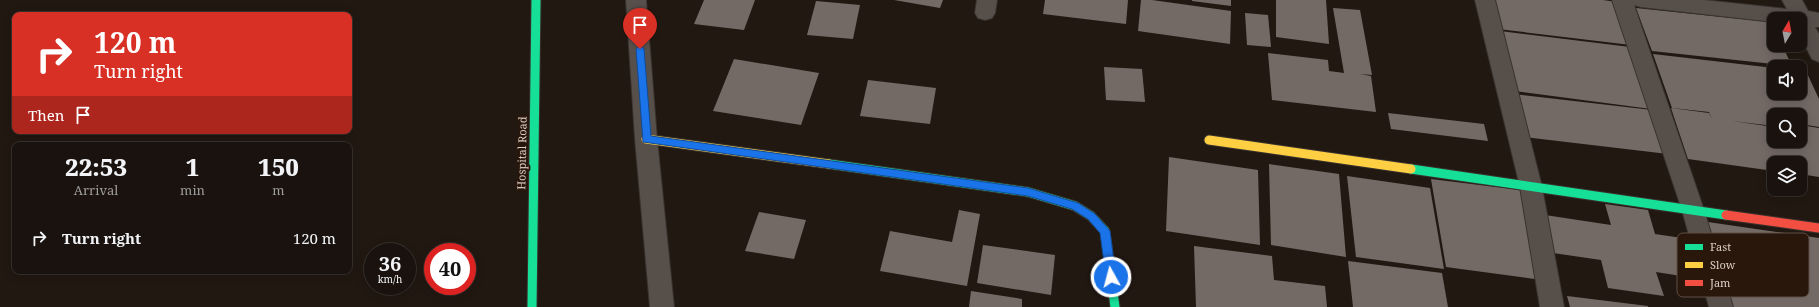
<!DOCTYPE html>
<html lang="en">
<head>
<meta charset="utf-8">
<style>
  :root { --surface:#1a120e; --page:#231b17; --text:#f1f3f6; --muted:#9f9e9e; --line:#38322e }
  body { margin:0; font-family:"Noto Serif",serif; background:var(--page); color:var(--text); height:100vh; display:flex; flex-direction:column; font-size:15px; white-space:nowrap }
  * { box-sizing:border-box; margin:0 }
  p { font-size:13px; color:var(--muted) }
  .icon { flex:none; width:22px; height:22px; fill:none; stroke:currentColor; stroke-width:2; stroke-linecap:round; stroke-linejoin:round }
  .map { position:relative; flex:1; overflow:hidden }
  .panel { position:absolute; left:12px; top:142px; width:340px; height:132px; display:flex; flex-direction:column; background:var(--surface); border-radius:8px; box-shadow:0 2px 10px #0003,0 0 0 1px var(--line) }
  .panel>* { flex:none }
  .guide { position:absolute; left:12px; top:12px; width:340px; height:122px; border-radius:8px; box-shadow:0 2px 10px #0003,0 0 0 1px var(--line); background:#d93025; color:#fff; overflow:hidden }
  .needle { width:26px; rotate:10deg }
  .controls { position:absolute; left:1767px; top:12px; display:grid; gap:8px }
  .controls a { display:grid; place-items:center; width:40px; height:40px; border-radius:8px; background:var(--surface); box-shadow:0 2px 10px #0003,0 0 0 1px var(--line); font-size:20px }
  .speed { position:absolute; left:364px; top:243px; display:flex; gap:8px; font-size:20px; font-weight:700; text-align:center }
  .speed>* { display:grid; place-content:center; width:52px; height:52px; border-radius:50%; background:var(--surface); box-shadow:0 2px 10px #0003,0 0 0 1px var(--line); line-height:1 }
  .speed small { font-size:10px; font-weight:400 }
  .speed .limit { border:6px solid #d22; background:#fff; color:#111 }
  .pin { position:absolute; display:grid; place-items:center; width:34px; height:34px; color:#fff; margin:-41px -17px; border-radius:50% 50% 50% 0; rotate:-45deg; box-shadow:0 0 4px #0007 }
  .pin .icon { rotate:45deg }
  .me { position:absolute; width:44px; margin:-22px; rotate:353deg; stroke-linejoin:round; filter:drop-shadow(0 0 3px #0008) }
  .turn { display:flex; align-items:center; gap:14px; height:84px; padding:0 16px; font-size:18px }
  .turn .icon { width:52px; height:52px; stroke-width:2.5 }
  .turn b { display:block; font-size:28px; line-height:34px }
  .then { display:flex; align-items:center; height:38px; padding:0 16px; background:#0003; gap:8px; font-size:15px }
  .eta { display:flex; justify-content:space-evenly; align-items:center; height:68px; text-align:center }
  .eta b { font-size:24px; font-weight:800; line-height:28px }
  ul { padding:0; list-style:none }
  li { display:flex; align-items:center; gap:12px; height:56px; padding:0 16px }
  li div { flex:1 }
  li b { display:block; font-size:15px }
  li em { font-style:normal }
  .map>svg:first-child { display:block }
  .building { fill:#746a65 }
  .lines { fill:none; stroke-linecap:round; stroke-linejoin:round }
  .street-casing { stroke:#39322d; stroke-width:2 }
  .fast-casing { stroke:#39322d; stroke-width:11 }
  .slow-casing { stroke:#39322d; stroke-width:11 }
  .jam-casing { stroke:#39322d; stroke-width:11 }
  .street { fill:#574f4a; fill-rule:evenodd }
  .fast { stroke:#16e098; stroke-width:9 }
  .slow { stroke:#ffcf43; stroke-width:9 }
  .jam { stroke:#f24e42; stroke-width:9 }
  .route { fill:#1a73e8; stroke:#114b97 }
  .labels { text-anchor:middle; stroke-width:4; stroke-linejoin:round; paint-order:stroke }
  .street-label { font-size:11px; fill:#ddd0c8; stroke:#29170b }
  .key { fill:#29170b; stroke:#5f4e44; stroke-width:1 }
  .key-label { font-size:11px; fill:#ddd0c8 }
</style>
</head>
<body>
<div class="map">
<svg width="1819" height="307" viewBox="0 0 1819 307">
  <rect width="100%" height="100%" fill="#221812"/>
  <g class="building">
    <polygon points="704,0 755,0 744,30 694,24"/>
    <polygon points="894,0 943,0 940,8"/>
    <polygon points="1045,0 1128,0 1126,24 1043,14"/>
    <polygon points="1141,0 1152,0 1231,11 1230,44 1138,31"/>
    <polygon points="1192,0 1231,0 1231,6 1192,1"/>
    <polygon points="1276,0 1326,0 1329,44 1276,37"/>
    <polygon points="1492,0 1603,0 1617,2 1631,45 1498,29"/>
    <polygon points="816,1 860,5 853,39 807,35"/>
    <polygon points="1333,8 1360,10 1372,75 1360,74 1371,76 1376,112 1272,100 1268,53 1328,60 1329,71 1344,73"/>
    <polygon points="1636,8 1770,22 1774,30 1774,45 1782,45 1792,66 1652,51"/>
    <polygon points="1245,13 1268,15 1271,47 1247,45"/>
    <polygon points="1500,31 1630,47 1651,109 1514,91"/>
    <polygon points="1653,54 1774,68 1774,93 1800,93 1800,71 1806,71 1819,99 1819,127 1800,124 1800,115 1774,115 1774,126 1732,121 1774,127 1774,141 1800,141 1800,125 1819,128 1819,177 1800,174 1800,163 1774,163 1774,171 1688,159 1671,108 1709,113 1712,119 1708,110 1709,112 1672,108"/>
    <polygon points="734,59 819,73 801,125 713,111"/>
    <polygon points="1104,67 1142,69 1145,102 1106,100"/>
    <polygon points="868,80 936,88 930,124 860,116"/>
    <polygon points="1514,94 1652,110 1668,154 1524,137"/>
    <polygon points="1388,113 1484,124 1488,141 1391,129"/>
    <polygon points="1169,157 1258,170 1260,245 1166,231"/>
    <polygon points="1269,164 1339,174 1346,257 1271,245"/>
    <polygon points="1347,176 1430,188 1444,269 1356,257"/>
    <polygon points="1431,179 1520,190 1542,280 1446,267"/>
    <polygon points="1605,204 1648,210 1655,234 1682,238 1694,278 1656,272 1664,296 1608,288 1601,260 1553,253 1545,215 1611,225"/>
    <polygon points="959,210 980,214 967,286 880,271 890,231 952,242"/>
    <polygon points="759,212 806,220 794,259 745,251"/>
    <polygon points="1701,221 1819,238 1819,307 1729,307"/>
    <polygon points="983,245 1055,255 1051,295 977,283"/>
    <polygon points="1194,246 1272,256 1274,280 1325,286 1327,307 1196,307"/>
    <polygon points="1348,261 1442,273 1448,307 1353,307"/>
    <polygon points="971,291 1022,299 1022,307 969,307"/>
    <polygon points="1567,296 1648,306 1648,307 1570,307"/>
  </g>
  <g class="lines">
    <g class="street-casing">
      <g id="street">
        <polygon points="626,0 646,0 657,139 674,307 650,307 635,139"/>
        <polygon points="977,0 997,0 995,13 992,18 985,20 978,18 975,13"/>
        <polygon points="1475,0 1495,0 1542,187 1564,307 1540,307 1520,187"/>
        <polygon points="1612,0 1704,0 1787,9 1782,0 1802,0 1808,11 1819,13 1819,27 1815,27 1819,34 1819,62 1812,59 1800,36 1800,19 1774,19 1774,22 1641,7 1634,5 1633,2 1704,210 1733,307 1709,307 1682,210"/>
      </g>
    </g>
    <g class="fast-casing">
      <g id="fast">
        <polyline points="829,164 1028,192 1075,206 1091,216 1105,231 1115,307"/>
        <polyline points="1411,169 1726,215"/>
        <polyline points="532,307 536,0"/>
      </g>
    </g>
    <g class="slow-casing">
      <g id="slow">
        <polyline points="646,139 829,164"/>
        <polyline points="1209,140 1411,169"/>
      </g>
    </g>
    <g class="jam-casing">
      <polyline id="jam" points="1726,215 1819,228"/>
    </g>
    <use href="#street" class="street"/>
    <use href="#fast" class="fast"/>
    <use href="#slow" class="slow"/>
    <use href="#jam" class="jam"/>
  </g>
  <polygon class="route" points="640,45 644,49 651,136 1028,188 1078,203 1095,214 1110,231 1116,277 1114,280 1111,281 1107,280 1106,277 1100,233 1088,219 1072,209 1028,196 643,142 636,49"/>
  <g class="labels">
    <g class="street-label">
      <text transform="translate(522 153) rotate(-89)" y="4">Hospital Road</text>
    </g>
  </g>
  <rect x="1677" y="233" width="132" height="64" rx="6" class="key"/>
  <rect x="1685" y="244" width="18" height="6" fill="#16e098"/>
  <rect x="1685" y="262" width="18" height="6" fill="#ffcf43"/>
  <rect x="1685" y="280" width="18" height="6" fill="#f24e42"/>
  <g class="key-label">
    <text x="1710" y="251">Fast</text>
    <text x="1710" y="269">Slow</text>
    <text x="1710" y="287">Jam</text>
  </g>
</svg>
<div class="controls">
<a><svg class="needle" viewBox="-14 -14 28 28"><path d="M0-13l5 13h-10z" fill="#e53935"/><path d="M0 13l5-13h-10z" fill="#9f9e9e"/></svg></a>
<a><svg class="icon" aria-label="sound" viewBox="0 0 24 24"><path d="M4 9h4l5-4v14l-5-4H4zM17 9q2 3 0 6"/></svg></a>
<a><svg class="icon" aria-label="search" viewBox="0 0 24 24"><circle cx="10" cy="10" r="6"/><path d="M15 15l6 6"/></svg></a>
<a><svg class="icon" aria-label="layers" viewBox="0 0 24 24"><path d="M12 4l9 5-9 5-9-5zM3 14l9 5 9-5"/></svg></a>
</div>
<div class="speed"><div>36<small>km/h</small></div><div class="limit">40</div></div>
<div class="pin" style="left:640px;top:49px;background:#d93025"><svg class="icon" aria-label="arrive" viewBox="0 0 24 24"><path d="M6 21V4h12l-3 4 3 4H6"/></svg></div>
<svg class="me" style="left:1111px;top:277px" viewBox="-20 -20 40 40"><circle r="17" fill="#1a73e8" stroke="#fff" stroke-width="3"/><path d="M0-11L8 9 0 5-8 9z" fill="#fff"/></svg>
<div class="guide">
<div class="turn"><svg class="icon" aria-label="right" viewBox="0 0 24 24"><path d="M7 20v-9h11M14 6l5 5-5 5"/></svg><div><b>120 m</b>Turn right</div></div>
<div class="then">Then<svg class="icon" aria-label="arrive" viewBox="0 0 24 24"><path d="M6 21V4h12l-3 4 3 4H6"/></svg></div>
</div>
<section class="panel">
<div class="eta">
<div><b>22:53</b><p>Arrival</p></div>
<div><b>1</b><p>min</p></div>
<div><b>150</b><p>m</p></div>
</div>
<ul>
<li><svg class="icon" aria-label="right" viewBox="0 0 24 24"><path d="M7 20v-9h11M14 6l5 5-5 5"/></svg><div><b>Turn right</b></div><em>120 m</em></li>
</ul>
</section>
</div>
</body>
</html>
